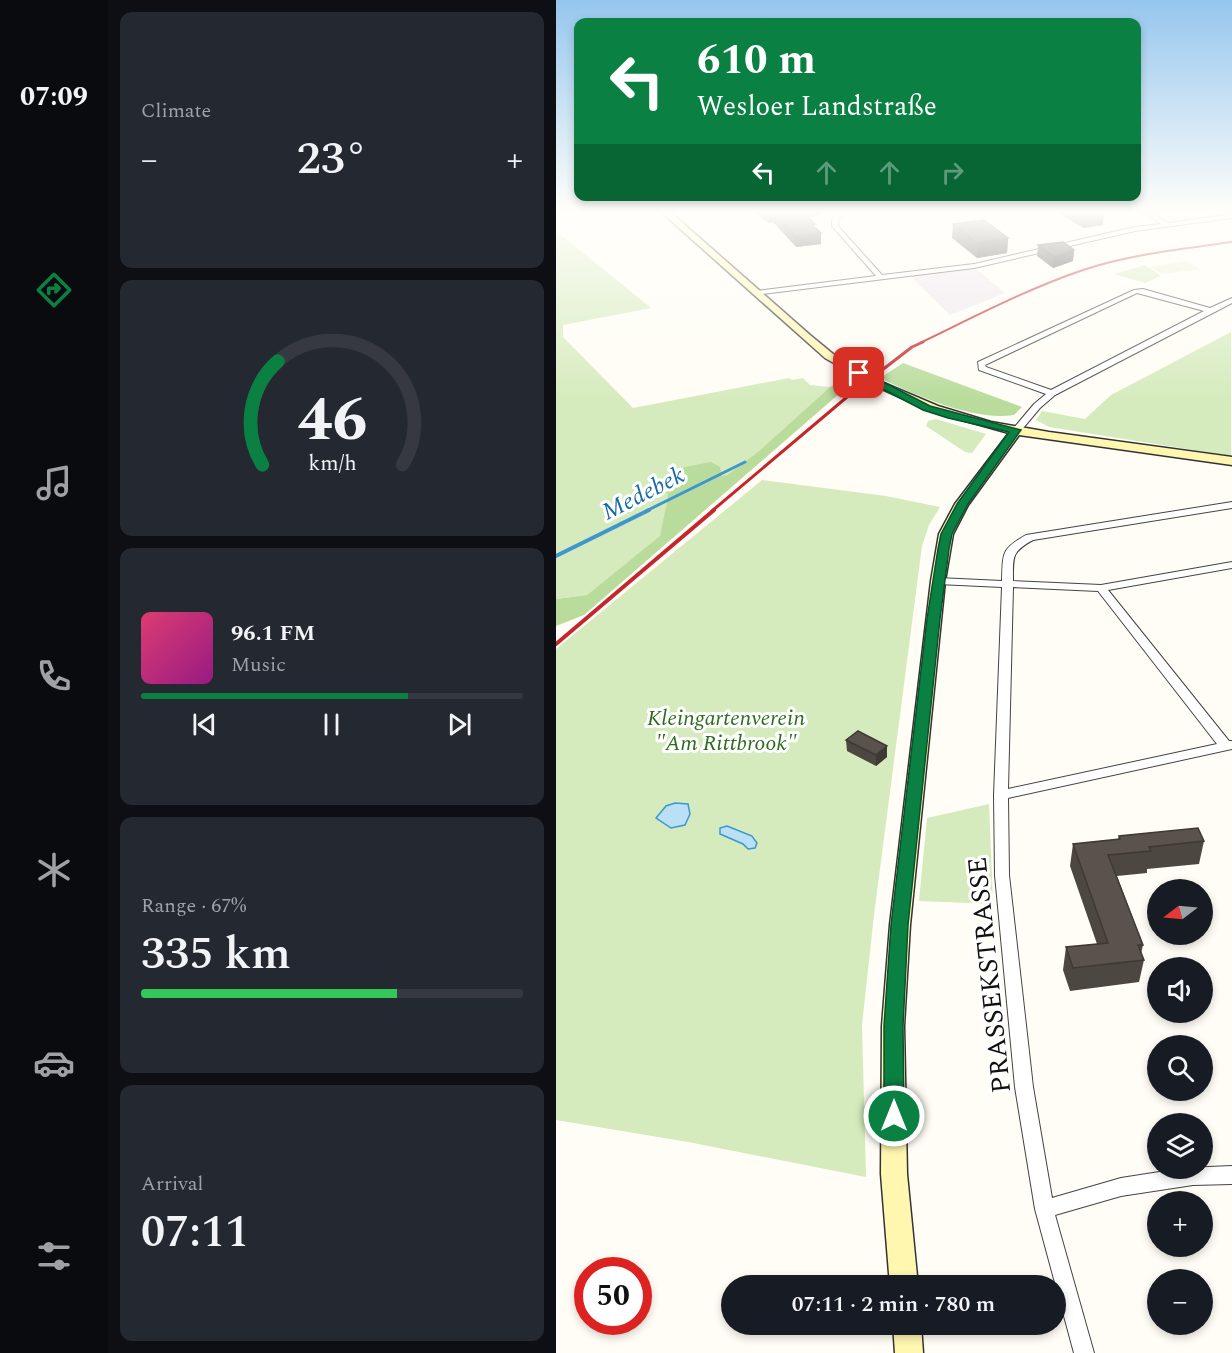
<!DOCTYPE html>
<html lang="en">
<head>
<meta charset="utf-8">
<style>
  :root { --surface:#171b24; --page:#242831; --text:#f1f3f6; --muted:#9ea1a6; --line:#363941; --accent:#0b8043 }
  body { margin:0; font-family:Spectral,serif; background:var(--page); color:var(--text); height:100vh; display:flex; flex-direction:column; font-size:22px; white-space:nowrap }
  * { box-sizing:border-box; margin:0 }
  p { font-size:20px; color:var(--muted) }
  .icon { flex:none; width:33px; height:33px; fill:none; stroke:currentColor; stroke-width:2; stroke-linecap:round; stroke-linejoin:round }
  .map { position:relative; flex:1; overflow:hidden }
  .side { display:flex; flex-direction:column; gap:12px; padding:12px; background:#0d0f14; width:448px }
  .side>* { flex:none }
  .top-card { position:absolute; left:18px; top:18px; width:567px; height:183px; border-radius:12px; box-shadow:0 3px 9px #0003; background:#0b8043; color:#fff; overflow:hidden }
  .needle { width:39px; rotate:254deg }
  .buttons { position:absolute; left:591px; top:879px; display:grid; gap:12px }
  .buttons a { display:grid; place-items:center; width:66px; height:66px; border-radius:50%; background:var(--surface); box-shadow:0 3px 9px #0003; font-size:30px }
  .speed { position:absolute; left:18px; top:1257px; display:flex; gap:12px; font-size:30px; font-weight:700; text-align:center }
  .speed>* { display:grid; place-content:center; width:78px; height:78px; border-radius:50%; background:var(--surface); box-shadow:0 3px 9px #0003; line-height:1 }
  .speed .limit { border:9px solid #d22; background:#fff; color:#111 }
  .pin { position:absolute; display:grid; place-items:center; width:51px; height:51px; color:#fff; margin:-26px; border-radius:12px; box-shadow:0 3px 9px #0006 }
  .me { position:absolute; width:66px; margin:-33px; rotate:0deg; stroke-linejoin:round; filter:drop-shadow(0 0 4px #0008) }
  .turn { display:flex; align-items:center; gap:21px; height:126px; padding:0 24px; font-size:27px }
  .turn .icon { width:78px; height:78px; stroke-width:2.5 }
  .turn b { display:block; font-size:42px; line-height:51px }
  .lanes { display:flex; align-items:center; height:57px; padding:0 24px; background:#0003; justify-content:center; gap:30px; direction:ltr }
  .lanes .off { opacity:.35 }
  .big { font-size:45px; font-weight:600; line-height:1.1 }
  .side .tile { flex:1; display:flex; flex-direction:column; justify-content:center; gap:9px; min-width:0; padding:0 21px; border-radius:12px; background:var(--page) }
  .side .dial { align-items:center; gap:0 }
  .dial svg { height:156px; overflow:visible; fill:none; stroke:var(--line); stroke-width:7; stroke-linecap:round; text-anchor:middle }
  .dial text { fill:var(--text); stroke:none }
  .song { display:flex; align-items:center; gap:18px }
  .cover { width:72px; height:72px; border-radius:9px; background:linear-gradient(135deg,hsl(340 70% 55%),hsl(310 70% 35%)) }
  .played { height:6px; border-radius:3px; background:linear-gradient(90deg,var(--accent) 70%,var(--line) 70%) }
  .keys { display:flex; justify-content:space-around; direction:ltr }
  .heat { display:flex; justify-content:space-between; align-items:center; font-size:33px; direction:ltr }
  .charge { height:9px; border-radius:4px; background:linear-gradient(90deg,#34c759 67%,var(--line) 0) }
  .trip { position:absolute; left:165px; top:1275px; width:345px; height:60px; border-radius:30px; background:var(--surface); box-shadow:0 3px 9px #0003; font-weight:600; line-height:60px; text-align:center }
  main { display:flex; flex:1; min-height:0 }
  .menu { display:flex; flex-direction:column; width:108px; justify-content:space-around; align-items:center; background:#090b0e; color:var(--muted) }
  .menu .icon { width:42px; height:42px }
  .menu .current { color:var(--accent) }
  .menu b { font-size:27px; color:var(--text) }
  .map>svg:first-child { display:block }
  .industrial { fill:#eee6ef }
  .green { fill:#d5ebbd }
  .forest { fill:#b9dc9c }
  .pitch { fill:#e6f2cf }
  .water { fill:#b9e0f7; stroke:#3f96cf; stroke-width:1.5 }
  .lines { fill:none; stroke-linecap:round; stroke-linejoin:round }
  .stream-far1 { stroke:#3f96cf; stroke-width:3 }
  .stream { stroke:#3f96cf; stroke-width:4 }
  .street-casing { stroke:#444; stroke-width:2 }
  .secondary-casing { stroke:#333; stroke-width:3 }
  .street { fill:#fff; fill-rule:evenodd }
  .secondary { fill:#fff6b0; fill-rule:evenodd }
  .rail-far2 { stroke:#c4262e; stroke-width:2 }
  .rail-far1 { stroke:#c4262e; stroke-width:3 }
  .rail { stroke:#c4262e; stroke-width:4 }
  .secondary-bridge-casing { stroke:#333; stroke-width:14; stroke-linecap:butt }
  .secondary-bridge { stroke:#fff6b0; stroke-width:12 }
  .wall { fill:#4d4742 }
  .shaded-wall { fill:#3f3936 }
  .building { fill:#5a524d; stroke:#3f3936; stroke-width:1.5 }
  .route { fill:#0b8043; stroke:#07532c; stroke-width:1.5 }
  .labels { text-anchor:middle; stroke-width:6; stroke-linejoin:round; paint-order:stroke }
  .park-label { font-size:22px; font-style:italic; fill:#2f6b1f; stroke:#fff }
  .water-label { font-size:24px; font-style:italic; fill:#1768a6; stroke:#fff }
  .near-street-label { font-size:27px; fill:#111; stroke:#fff }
</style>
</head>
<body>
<main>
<nav class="menu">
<b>07:09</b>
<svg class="icon current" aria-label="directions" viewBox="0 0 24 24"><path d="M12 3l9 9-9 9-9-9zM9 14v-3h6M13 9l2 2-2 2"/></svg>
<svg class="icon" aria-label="music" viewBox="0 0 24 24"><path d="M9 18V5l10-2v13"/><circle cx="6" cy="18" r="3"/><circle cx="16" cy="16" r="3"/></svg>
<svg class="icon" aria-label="phone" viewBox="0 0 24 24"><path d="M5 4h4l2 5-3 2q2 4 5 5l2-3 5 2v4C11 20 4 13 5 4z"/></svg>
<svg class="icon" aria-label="climate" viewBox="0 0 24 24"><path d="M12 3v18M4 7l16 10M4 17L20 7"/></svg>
<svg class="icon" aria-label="car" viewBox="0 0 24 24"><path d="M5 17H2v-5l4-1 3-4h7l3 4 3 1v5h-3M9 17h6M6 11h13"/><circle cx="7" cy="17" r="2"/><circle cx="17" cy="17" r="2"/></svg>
<svg class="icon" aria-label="filters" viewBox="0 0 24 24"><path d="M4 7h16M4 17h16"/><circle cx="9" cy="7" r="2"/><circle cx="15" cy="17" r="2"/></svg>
</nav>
<section class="side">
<div class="tile"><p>Climate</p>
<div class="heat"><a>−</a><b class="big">23°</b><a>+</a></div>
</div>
<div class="tile dial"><svg viewBox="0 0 100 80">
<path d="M14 69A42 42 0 1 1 86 69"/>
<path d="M14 69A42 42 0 0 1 22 16" stroke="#0b8043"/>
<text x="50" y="56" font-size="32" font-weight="700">46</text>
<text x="50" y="72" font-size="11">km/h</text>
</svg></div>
<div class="tile">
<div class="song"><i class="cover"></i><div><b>96.1 FM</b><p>Music</p></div></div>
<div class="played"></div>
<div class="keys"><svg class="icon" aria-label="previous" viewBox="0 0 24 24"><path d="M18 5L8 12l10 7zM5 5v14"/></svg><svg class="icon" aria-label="pause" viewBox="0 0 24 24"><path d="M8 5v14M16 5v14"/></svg><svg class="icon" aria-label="next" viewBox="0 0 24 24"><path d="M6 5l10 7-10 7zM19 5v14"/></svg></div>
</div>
<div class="tile"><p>Range · 67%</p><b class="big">335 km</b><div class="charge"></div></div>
<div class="tile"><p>Arrival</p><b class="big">07:11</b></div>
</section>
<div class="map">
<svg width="676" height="1353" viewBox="0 0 676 1353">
  <rect width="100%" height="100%" fill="#fffdf5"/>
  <!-- industrial -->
  <path class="industrial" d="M419 268 449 293 394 315 354 276Z"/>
  <!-- green -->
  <path class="green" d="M0 231 95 308 7 325V337L77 408 233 378 236 380 247 378 254 385 274 387 203 451 171 475 112 497 105 536 31 595 0 599Z
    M589 265 605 276 589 283 558 274Z
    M675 332V456L493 427 480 420 486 411 529 419 555 395Z
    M380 419 430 434 416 453 409 452 370 426 372 421Z
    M206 480 330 496 384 507 373 525 366 546 318 915 306 1025 310 1177 132 1142 0 1120V649Z
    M433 804 437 904 363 901 371 818Z"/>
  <!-- forest -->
  <path class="forest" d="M347 363 466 407 458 415C417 421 361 396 324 378Z
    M297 376 299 380 28 615 0 626V599L31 595 104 536 112 497 108 476 129 467 155 462 164 467 166 476 171 475 203 451 274 387Z"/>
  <!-- pitch -->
  <path class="pitch" d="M631 261 644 269 606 274 594 267Z"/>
  <!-- water -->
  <path class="water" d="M119 803 132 804 134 814 129 825 115 828 100 818 110 806Z
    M171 826 196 836 201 843 199 848 192 849 187 844 164 834V828Z"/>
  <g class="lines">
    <!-- stream-far1 -->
    <path class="stream-far1" d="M90 511 189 462"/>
    <!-- stream -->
    <path class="stream" d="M0 556 93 510"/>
    <defs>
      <path id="street" d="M283 211H289L282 220V226L326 275 418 264 579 227 605 224 586 211H593L612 223 676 214V218L579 231 418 268 198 295 197 293 201 291 320 276 276 226V220Z
        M587 289 654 308 676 298V303L499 395 484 408 463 433H457V429L478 404 490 394 423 370 422 362 578 290ZM581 293 648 311 495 390 430 367 429 365Z
        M676 502V508L477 540C455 552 457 557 457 581L545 585 676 562V568L552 590 673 741H676V749L452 798 453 875 477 1087 496 1198 565 1178 629 1168 676 1166V1184L637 1185 565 1196 499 1215 538 1353H518L479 1209 459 1087 439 875 438 795 446 587 382 584 377 581 382 578 446 581C447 553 445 549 470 535ZM457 587 542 591 661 744 452 789Z"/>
      <path id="secondary" d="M104 211H113L254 335 277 354 307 371V375H299L269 358Z
        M323 381 382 406 435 422 493 432 676 457V465L463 435 412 505 397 534 389 581 354 925 348 1026 351 1174 362 1286H334L325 1174 326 1026 334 925 375 581 383 534 399 504 453 433 374 411 319 386V382Z
        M337 1324H365L367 1353H339Z"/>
    </defs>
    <!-- street casing -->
    <use href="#street" class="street-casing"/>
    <!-- secondary casing -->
    <use href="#secondary" class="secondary-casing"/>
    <!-- street -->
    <use href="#street" class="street"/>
    <!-- secondary -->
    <use href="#secondary" class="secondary"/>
    <!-- rail-far2 -->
    <path class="rail-far2" d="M364 343C418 317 471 289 527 270 575 254 626 249 676 242"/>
    <!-- rail-far1 -->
    <path class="rail-far1" d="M156 511 291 397 356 347 367 342"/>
    <!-- rail -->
    <path class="rail" d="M0 644 158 510"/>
    <defs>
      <path id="secondary-bridge" d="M303 373 323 384"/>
    </defs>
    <!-- secondary-bridge casing -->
    <use href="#secondary-bridge" class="secondary-bridge-casing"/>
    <!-- secondary-bridge -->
    <use href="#secondary-bridge" class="secondary-bridge"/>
  </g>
  <!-- wall -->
  <path class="wall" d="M196 211H265V215L252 217 259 224V228L265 244 240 247 217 222 213 223Z
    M499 211H543L547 225 527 228Z
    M397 224 452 238 451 253 421 258 396 238Z
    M482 245 518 250 517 261 497 268 481 256Z
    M290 740 331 746V757L320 766 291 751Z
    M563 836 648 841 643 864 591 869V873L561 876 587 945 585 954 588 960 583 982 514 991 507 970 510 947 541 944 514 866 517 844 562 839Z"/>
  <!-- shaded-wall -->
  <path class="shaded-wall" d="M243 211H265V215L244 218Z
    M212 212H216L217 222 213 223Z
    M548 214 547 225 527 228 528 217Z
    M255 224H259V234L265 233V244L240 247 239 236Z
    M452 238 451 253 421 258V243Z
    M518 250 517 261 497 268 498 257Z
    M331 746V757L320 766V755Z"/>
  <!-- building -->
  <path class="building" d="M210 211H246L259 224H255L265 233 239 236 216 212H212Z
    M518 211H543L548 214 528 217Z
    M428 220 452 238 421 243 397 224Z
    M507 242 518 250 498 257 482 245Z
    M302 731 331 746 320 755 290 740Z
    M642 828 648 841 593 847 595 851 552 855 587 945H582L588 960 517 968 510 947 552 943 517 844 564 839 563 836Z"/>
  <!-- sky -->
  <linearGradient id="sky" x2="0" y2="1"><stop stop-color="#95c6ee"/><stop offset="0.53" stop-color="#fffefa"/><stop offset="1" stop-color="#fffefa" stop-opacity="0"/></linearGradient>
  <rect width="676" height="400" fill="url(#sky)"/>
  <!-- route -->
  <path class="route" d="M300 371H306L374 406 465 430 412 504 396 534 393 549 384 619 352 925 347 1026 348 1116 345 1123 338 1125 331 1123 328 1116V1026L335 925 371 619 382 549 385 534 401 504 453 432 392 418 367 410 300 375Z"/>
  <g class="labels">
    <!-- park labels -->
    <g class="park-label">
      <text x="170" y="725">Kleingartenverein<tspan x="170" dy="25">"Am Rittbrook"</tspan></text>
    </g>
    <!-- water labels -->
    <g class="water-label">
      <text transform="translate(87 493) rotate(-27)" y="8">Medebek</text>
    </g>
    <!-- near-street labels -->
    <g class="near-street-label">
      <text transform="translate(433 975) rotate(-96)" y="9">PRASSEKSTRASSE</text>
    </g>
  </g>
</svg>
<div class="buttons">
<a><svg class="needle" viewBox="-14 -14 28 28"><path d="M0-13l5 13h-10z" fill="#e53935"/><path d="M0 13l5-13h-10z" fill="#9ea1a6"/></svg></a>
<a><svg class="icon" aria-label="sound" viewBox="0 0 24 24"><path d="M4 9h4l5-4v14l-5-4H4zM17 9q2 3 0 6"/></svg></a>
<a><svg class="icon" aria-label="search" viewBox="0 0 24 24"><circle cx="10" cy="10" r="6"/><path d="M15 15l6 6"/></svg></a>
<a><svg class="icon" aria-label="layers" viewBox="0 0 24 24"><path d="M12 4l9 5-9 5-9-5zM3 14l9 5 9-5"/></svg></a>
<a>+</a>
<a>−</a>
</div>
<div class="speed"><div class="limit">50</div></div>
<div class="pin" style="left:303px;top:373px;background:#d93025"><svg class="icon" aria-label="arrive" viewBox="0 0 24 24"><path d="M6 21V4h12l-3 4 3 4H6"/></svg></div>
<svg class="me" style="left:338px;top:1116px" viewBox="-20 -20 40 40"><circle r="17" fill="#0b8043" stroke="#fff" stroke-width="3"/><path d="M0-11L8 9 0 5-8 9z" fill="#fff"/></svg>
<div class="trip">07:11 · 2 min · 780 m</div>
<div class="top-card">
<div class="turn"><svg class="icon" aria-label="left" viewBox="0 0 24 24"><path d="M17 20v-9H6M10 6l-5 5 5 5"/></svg><div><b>610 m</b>Wesloer Landstraße</div></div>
<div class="lanes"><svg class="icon" aria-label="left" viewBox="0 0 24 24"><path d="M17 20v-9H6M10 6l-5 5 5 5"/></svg><svg class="icon off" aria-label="ahead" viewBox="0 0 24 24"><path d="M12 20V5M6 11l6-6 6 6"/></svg><svg class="icon off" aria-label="ahead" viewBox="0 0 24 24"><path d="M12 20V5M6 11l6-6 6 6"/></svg><svg class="icon off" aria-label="right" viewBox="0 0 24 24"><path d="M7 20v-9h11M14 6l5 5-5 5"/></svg></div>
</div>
</div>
</main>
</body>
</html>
